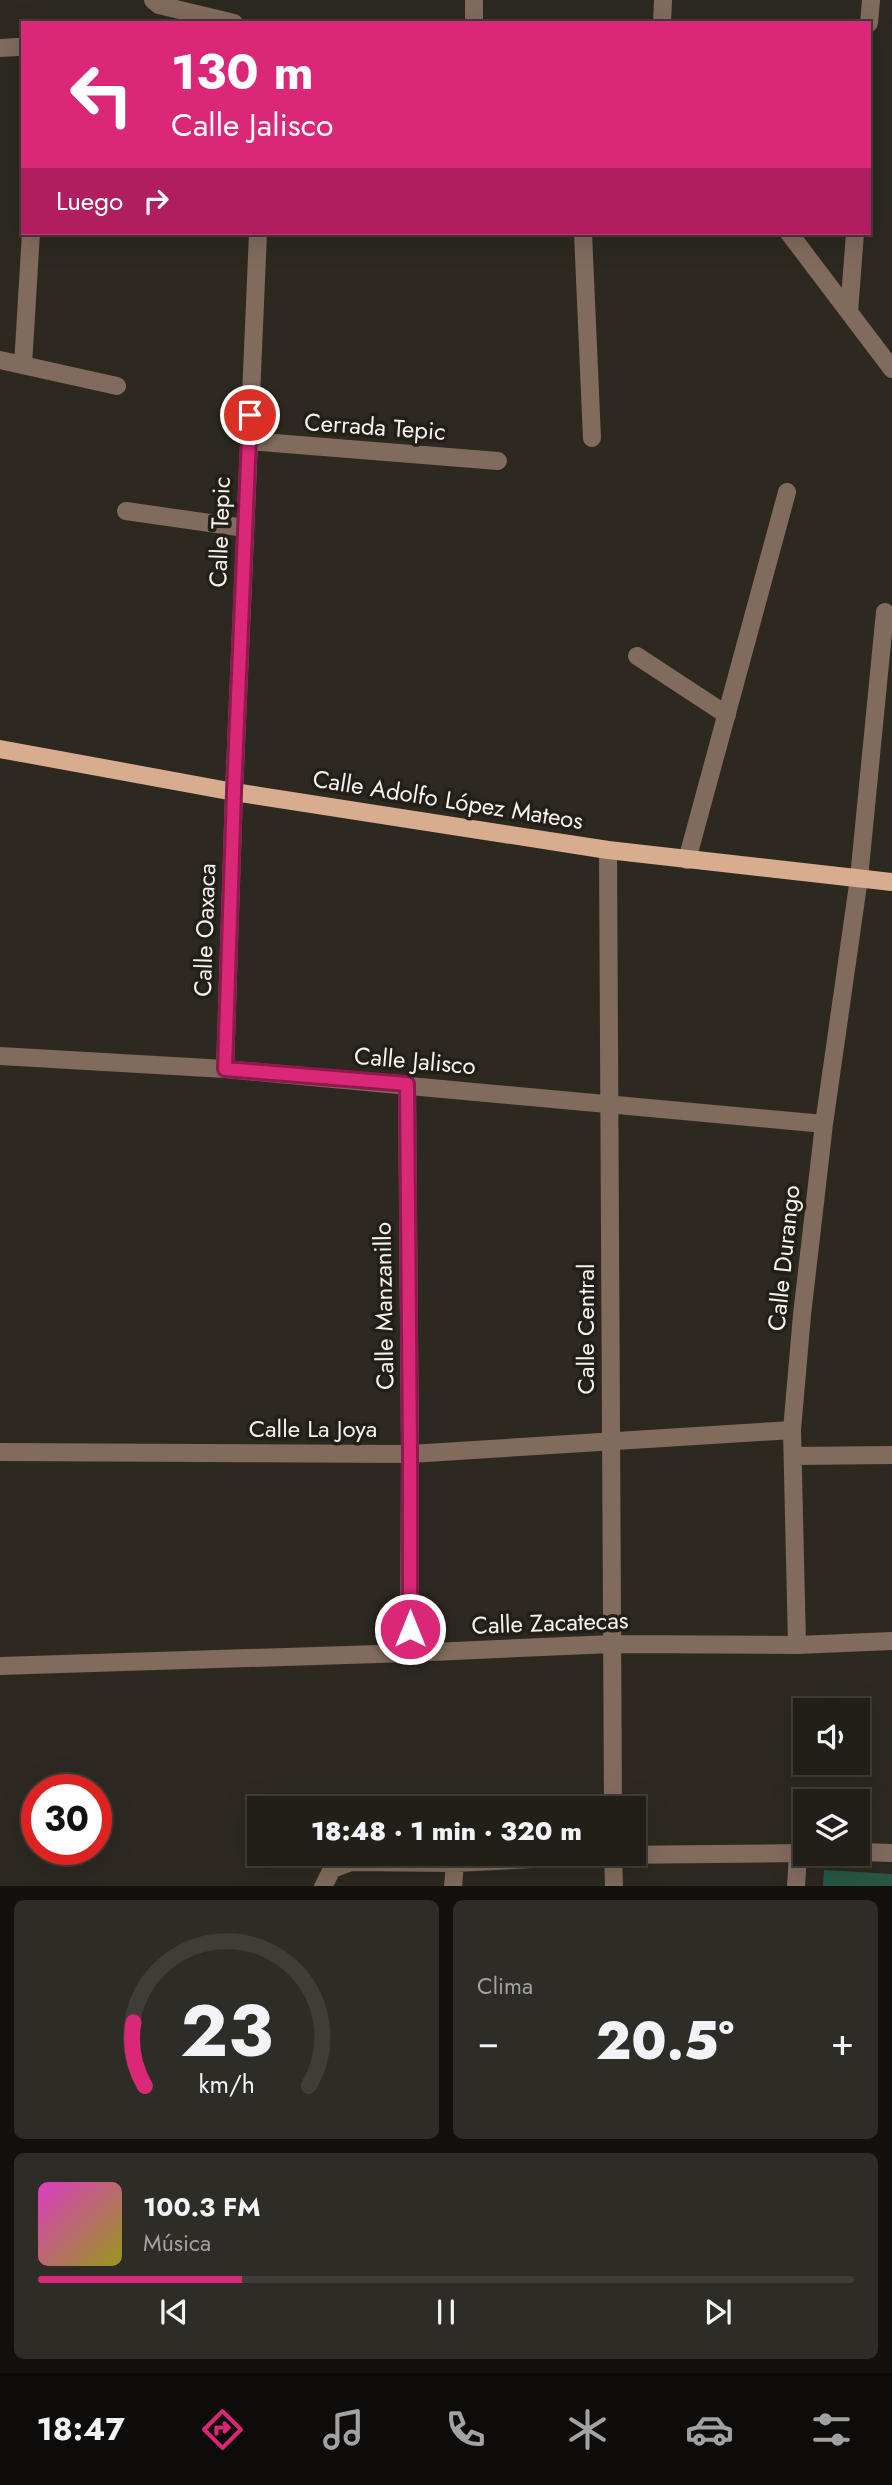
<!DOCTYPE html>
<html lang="es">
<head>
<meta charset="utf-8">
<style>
  :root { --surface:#221f19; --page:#2e2c26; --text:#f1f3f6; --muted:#a2a2a2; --line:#3f3d38; --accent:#db2777 }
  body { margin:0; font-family:Jost,sans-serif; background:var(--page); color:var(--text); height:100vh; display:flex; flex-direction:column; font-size:26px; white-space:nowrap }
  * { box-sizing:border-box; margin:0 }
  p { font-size:23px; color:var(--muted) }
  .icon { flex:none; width:38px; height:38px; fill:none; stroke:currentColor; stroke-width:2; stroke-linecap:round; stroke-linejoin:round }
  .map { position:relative; height:1886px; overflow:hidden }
  .sheet { display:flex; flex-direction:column; gap:14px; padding:14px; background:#13110e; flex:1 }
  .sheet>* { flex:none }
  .guide { position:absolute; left:21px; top:21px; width:850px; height:214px; border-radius:0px; box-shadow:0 7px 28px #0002,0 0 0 2px var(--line); background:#db2777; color:#fff; overflow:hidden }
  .controls { position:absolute; left:793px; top:1698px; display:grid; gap:14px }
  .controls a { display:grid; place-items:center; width:77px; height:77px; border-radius:0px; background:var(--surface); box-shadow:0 7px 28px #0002,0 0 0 2px var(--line); font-size:35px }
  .speed { position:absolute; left:21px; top:1774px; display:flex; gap:14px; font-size:35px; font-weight:700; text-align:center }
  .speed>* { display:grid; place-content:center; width:91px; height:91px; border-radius:50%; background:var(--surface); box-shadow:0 7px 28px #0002,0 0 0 2px var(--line); line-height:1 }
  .speed .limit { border:10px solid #d22; background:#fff; color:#111 }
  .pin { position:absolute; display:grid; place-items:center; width:60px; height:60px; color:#fff; margin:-30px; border:4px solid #fff; border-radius:50%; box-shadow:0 2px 7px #0007 }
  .me { position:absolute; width:77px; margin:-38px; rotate:0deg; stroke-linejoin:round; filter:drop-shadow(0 0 5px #0008) }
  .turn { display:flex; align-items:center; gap:24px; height:147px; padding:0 35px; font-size:32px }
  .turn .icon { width:91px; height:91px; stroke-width:2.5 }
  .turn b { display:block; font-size:49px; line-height:60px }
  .then { display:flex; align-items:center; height:66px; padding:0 35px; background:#0003; gap:14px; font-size:26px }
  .big { font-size:52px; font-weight:800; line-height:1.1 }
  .sheet .widget { flex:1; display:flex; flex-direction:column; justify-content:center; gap:10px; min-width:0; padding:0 24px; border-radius:10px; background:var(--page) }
  .sheet .dial { align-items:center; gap:0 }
  .dial svg { height:182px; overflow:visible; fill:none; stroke:var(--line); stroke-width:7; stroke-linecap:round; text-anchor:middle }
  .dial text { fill:var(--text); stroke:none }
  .song { display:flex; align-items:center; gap:21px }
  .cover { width:84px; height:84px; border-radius:10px; background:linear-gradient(135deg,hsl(310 70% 55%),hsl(60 70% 35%)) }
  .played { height:7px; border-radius:4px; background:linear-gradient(90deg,var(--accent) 25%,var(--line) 25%) }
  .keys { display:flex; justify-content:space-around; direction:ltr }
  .heat { display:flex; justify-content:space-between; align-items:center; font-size:38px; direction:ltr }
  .sheet .tiles { flex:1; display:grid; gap:14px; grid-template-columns:1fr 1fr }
  .widget:last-child { grid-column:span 2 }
  .trip { position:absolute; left:247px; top:1796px; width:399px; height:70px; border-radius:0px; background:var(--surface); box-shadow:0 7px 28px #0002,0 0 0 2px var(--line); font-weight:800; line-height:70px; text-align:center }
  .menu { display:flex; height:112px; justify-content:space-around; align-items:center; background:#0e0c0a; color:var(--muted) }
  .menu .icon { width:49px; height:49px }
  .menu .current { color:var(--accent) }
  .menu b { font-size:32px; color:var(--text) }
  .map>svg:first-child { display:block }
  .green { fill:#285744 }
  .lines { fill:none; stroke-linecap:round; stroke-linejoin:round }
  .minor { stroke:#806b5d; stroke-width:18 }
  .major { stroke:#d8ad8f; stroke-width:18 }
  .route-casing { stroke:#8e194d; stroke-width:18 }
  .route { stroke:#db2777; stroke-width:12 }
  .labels { text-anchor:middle; stroke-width:7; stroke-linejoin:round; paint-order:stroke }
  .street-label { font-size:24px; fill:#f6f3ee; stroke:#231f18 }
</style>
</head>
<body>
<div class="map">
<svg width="892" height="1887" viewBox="0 0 892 1887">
  <rect width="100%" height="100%" fill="#2d2921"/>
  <!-- green -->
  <path class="green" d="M824 1870 892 1874V1886H823Z"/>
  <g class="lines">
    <!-- minor -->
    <path class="minor" d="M153 0 159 5 234 23
      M474 23V0
      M662 23 663 0
      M869 23 871 0
      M0 48 18 47
      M583 233 592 438
      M789 233 892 369
      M849 312 855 233
      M0 360 117 386
      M23 365 31 233
      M249 441 498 461
      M126 511 245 528
      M637 656 727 715
      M608 850 613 1808
      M687 860 787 492
      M0 1056 225 1069 824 1124
      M225 1069 234 792 258 233
      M407 1084 410 1454 409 1653
      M0 1452 410 1454 792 1430
      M793 1456 892 1455
      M797 1645 792 1430 802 1315 824 1124 859 878 885 612
      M0 1666 409 1653 612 1644 797 1645 892 1641
      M858 1852 892 1853
      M613 1853 614 1887
      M323 1887 332 1869 351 1862 455 1863 613 1855 805 1853
      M453 1887 455 1863
      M796 1887 798 1853"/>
    <!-- major -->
    <path class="major" d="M0 749 234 792 608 850 892 882"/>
  </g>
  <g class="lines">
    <defs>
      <path id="route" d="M250 415 234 792 225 1069 407 1084 410 1454V1629"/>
    </defs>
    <!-- route casing -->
    <use href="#route" class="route-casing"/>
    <!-- route -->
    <use href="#route" class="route"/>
  </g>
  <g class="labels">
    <!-- street labels -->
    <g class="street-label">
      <text transform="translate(375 427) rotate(4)" y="8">Cerrada Tepic</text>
      <text transform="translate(220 532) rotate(-88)" y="8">Calle Tepic</text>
      <text transform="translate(448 800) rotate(9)" y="8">Calle Adolfo López Mateos</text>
      <text transform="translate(205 930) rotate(-88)" y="8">Calle Oaxaca</text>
      <text transform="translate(415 1061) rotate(5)" y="8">Calle Jalisco</text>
      <text transform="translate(784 1258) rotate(-84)" y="8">Calle Durango</text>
      <text transform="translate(384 1306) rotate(-91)" y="8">Calle Manzanillo</text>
      <text transform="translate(586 1329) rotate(-90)" y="8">Calle Central</text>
      <text x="313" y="1437">Calle La Joya</text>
      <text transform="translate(550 1623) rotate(-2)" y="8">Calle Zacatecas</text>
    </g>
  </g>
</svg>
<div class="controls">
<a><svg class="icon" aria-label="sound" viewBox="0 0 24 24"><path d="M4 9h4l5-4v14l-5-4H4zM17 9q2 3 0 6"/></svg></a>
<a><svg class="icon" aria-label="layers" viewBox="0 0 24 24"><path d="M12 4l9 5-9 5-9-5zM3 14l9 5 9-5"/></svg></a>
</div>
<div class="speed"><div class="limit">30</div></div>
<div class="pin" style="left:250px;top:415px;background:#d93025"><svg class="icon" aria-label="arrive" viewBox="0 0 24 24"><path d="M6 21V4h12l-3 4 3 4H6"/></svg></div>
<svg class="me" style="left:410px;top:1629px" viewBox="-20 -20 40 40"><circle r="17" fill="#db2777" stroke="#fff" stroke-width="3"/><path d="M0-11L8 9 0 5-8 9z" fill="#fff"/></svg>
<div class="trip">18:48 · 1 min · 320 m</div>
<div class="guide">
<div class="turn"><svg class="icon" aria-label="left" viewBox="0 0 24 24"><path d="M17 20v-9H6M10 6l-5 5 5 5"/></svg><div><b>130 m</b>Calle Jalisco</div></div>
<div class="then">Luego<svg class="icon" aria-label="right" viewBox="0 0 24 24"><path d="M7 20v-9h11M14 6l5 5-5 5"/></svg></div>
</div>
</div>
<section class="sheet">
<div class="tiles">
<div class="widget dial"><svg viewBox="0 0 100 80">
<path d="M14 69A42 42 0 1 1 86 69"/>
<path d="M14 69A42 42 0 0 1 9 41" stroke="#db2777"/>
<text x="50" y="56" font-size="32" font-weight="700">23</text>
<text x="50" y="72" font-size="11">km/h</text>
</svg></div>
<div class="widget"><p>Clima</p>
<div class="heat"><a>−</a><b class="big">20.5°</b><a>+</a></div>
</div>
<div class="widget">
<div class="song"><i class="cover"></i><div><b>100.3 FM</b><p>Música</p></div></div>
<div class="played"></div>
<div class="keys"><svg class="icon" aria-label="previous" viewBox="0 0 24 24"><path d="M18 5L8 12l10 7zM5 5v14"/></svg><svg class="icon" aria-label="pause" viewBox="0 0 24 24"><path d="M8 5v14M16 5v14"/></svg><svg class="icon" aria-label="next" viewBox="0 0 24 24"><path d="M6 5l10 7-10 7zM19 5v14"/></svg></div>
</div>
</div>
</section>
<nav class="menu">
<b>18:47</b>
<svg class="icon current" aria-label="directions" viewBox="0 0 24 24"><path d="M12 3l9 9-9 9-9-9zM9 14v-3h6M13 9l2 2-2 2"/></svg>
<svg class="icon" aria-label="music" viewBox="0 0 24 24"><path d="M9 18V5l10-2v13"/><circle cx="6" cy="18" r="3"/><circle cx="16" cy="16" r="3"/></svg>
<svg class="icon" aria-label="phone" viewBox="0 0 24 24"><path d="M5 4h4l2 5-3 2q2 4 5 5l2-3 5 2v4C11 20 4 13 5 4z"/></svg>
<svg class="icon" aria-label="climate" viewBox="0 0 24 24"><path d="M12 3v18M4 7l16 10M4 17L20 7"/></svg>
<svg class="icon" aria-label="car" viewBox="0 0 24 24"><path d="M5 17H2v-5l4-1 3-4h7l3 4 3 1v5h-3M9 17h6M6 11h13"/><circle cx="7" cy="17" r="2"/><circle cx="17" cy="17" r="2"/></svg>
<svg class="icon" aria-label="filters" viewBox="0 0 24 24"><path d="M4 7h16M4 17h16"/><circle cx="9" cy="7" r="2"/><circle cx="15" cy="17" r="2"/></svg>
</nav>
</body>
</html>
